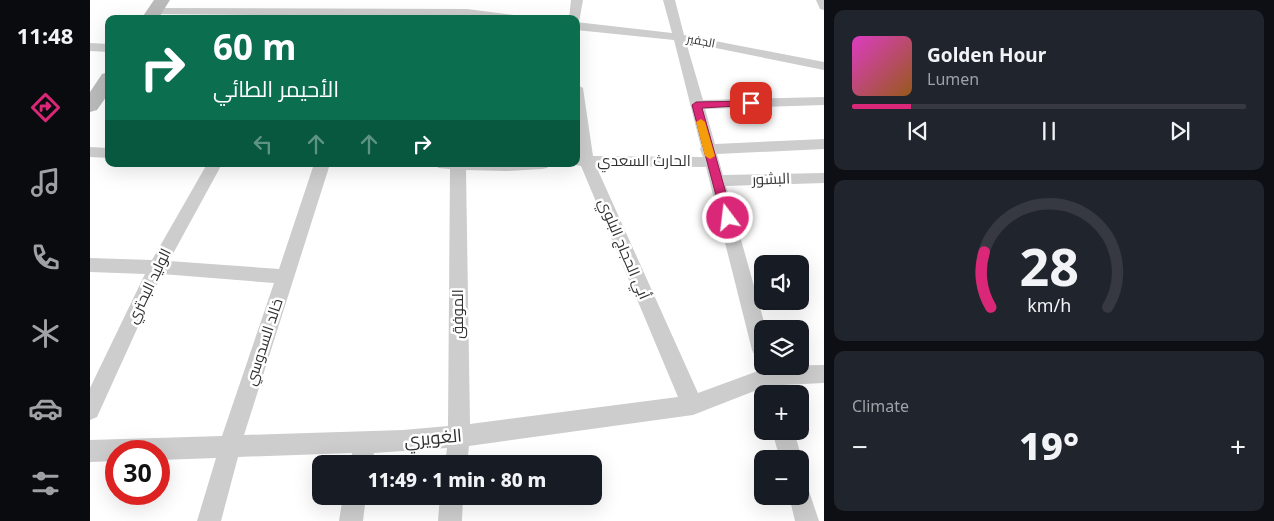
<!DOCTYPE html>
<html lang="en">
<head>
<meta charset="utf-8">
<style>
  :root { --surface:#171b24; --page:#20242c; --text:#f1f3f6; --muted:#9ea1a6; --line:#363941; --accent:#db2777 }
  body { margin:0; font-family:"Noto Sans",Cairo,sans-serif; background:var(--page); color:var(--text); height:100vh; display:flex; flex-direction:column; font-size:19px; white-space:nowrap }
  * { box-sizing:border-box; margin:0 }
  p { font-size:16px; color:var(--muted) }
  .icon { flex:none; width:28px; height:28px; fill:none; stroke:currentColor; stroke-width:2; stroke-linecap:round; stroke-linejoin:round }
  .map { position:relative; flex:1; overflow:hidden }
  .details { display:flex; flex-direction:column; gap:10px; padding:10px; background:#0d0f14; width:450px }
  .details>* { flex:none }
  .top-card { position:absolute; left:15px; top:15px; width:475px; height:152px; border-radius:10px; box-shadow:0 5px 20px #0002; background:#0b6e4f; color:#fff; overflow:hidden }
  .buttons { position:absolute; left:664px; top:255px; display:grid; gap:10px }
  .buttons a { display:grid; place-items:center; width:55px; height:55px; border-radius:10px; background:var(--surface); box-shadow:0 5px 20px #0002; font-size:25px }
  .speed { position:absolute; left:15px; top:440px; display:flex; gap:10px; font-size:25px; font-weight:700; text-align:center }
  .speed>* { display:grid; place-content:center; width:65px; height:65px; border-radius:50%; background:var(--surface); box-shadow:0 5px 20px #0002; line-height:1 }
  .speed .limit { border:8px solid #d22; background:#fff; color:#111 }
  .pin { position:absolute; display:grid; place-items:center; width:42px; height:42px; color:#fff; margin:-21px; border-radius:10px; box-shadow:0 2px 8px #0006 }
  .me { position:absolute; width:55px; margin:-28px; rotate:345deg; stroke-linejoin:round; filter:drop-shadow(0 0 4px #0008) }
  .turn { display:flex; align-items:center; gap:18px; height:105px; padding:0 25px; font-size:22px }
  .turn .icon { width:65px; height:65px; stroke-width:2.5 }
  .turn b { display:block; font-size:35px; line-height:42px }
  .lanes { display:flex; align-items:center; height:48px; padding:0 25px; background:#0003; justify-content:center; gap:25px; direction:ltr }
  .lanes .off { opacity:.35 }
  .big { font-size:38px; font-weight:800; line-height:1.1 }
  .details .widget { flex:1; display:flex; flex-direction:column; justify-content:center; gap:8px; min-width:0; padding:0 18px; border-radius:10px; background:var(--page) }
  .details .dial { align-items:center; gap:0 }
  .dial svg { height:130px; overflow:visible; fill:none; stroke:var(--line); stroke-width:7; stroke-linecap:round; text-anchor:middle }
  .dial text { fill:var(--text); stroke:none }
  .song { display:flex; align-items:center; gap:15px }
  .cover { width:60px; height:60px; border-radius:8px; background:linear-gradient(135deg,hsl(310 70% 55%),hsl(30 70% 35%)) }
  .played { height:5px; border-radius:2px; background:linear-gradient(90deg,var(--accent) 15%,var(--line) 15%) }
  .keys { display:flex; justify-content:space-around; direction:ltr }
  .heat { display:flex; justify-content:space-between; align-items:center; font-size:28px; direction:ltr }
  .trip { position:absolute; left:222px; top:455px; width:290px; height:50px; border-radius:10px; background:var(--surface); box-shadow:0 5px 20px #0002; font-weight:800; line-height:50px; text-align:center }
  main { display:flex; flex:1; min-height:0 }
  .dock { display:flex; flex-direction:column; width:90px; justify-content:space-around; align-items:center; background:#090b0e; color:var(--muted) }
  .dock .icon { width:35px; height:35px }
  .dock .active { color:var(--accent) }
  .dock b { font-size:22px; color:var(--text) }
  .map>svg:first-child { display:block }
  .lines { fill:none; stroke-linecap:round; stroke-linejoin:round }
  .street { fill:#cdcdcd; fill-rule:evenodd }
  .secondary { fill:#bababa; fill-rule:evenodd }
  .route { fill:#db2777; stroke:#8e194d }
  .slow { fill:#f59e0b }
  .labels { text-anchor:middle; stroke-width:5; stroke-linejoin:round; paint-order:stroke }
  .far-street-label { font-size:12px; fill:#303030; stroke:#fff }
  .street-label { font-size:15px; fill:#303030; stroke:#fff }
  .near-street-label { font-size:18px; fill:#303030; stroke:#fff }
</style>
</head>
<body>
<main>
<nav class="dock">
<b>11:48</b>
<svg class="icon active" aria-label="directions" viewBox="0 0 24 24"><path d="M12 3l9 9-9 9-9-9zM9 14v-3h6M13 9l2 2-2 2"/></svg>
<svg class="icon" aria-label="music" viewBox="0 0 24 24"><path d="M9 18V5l10-2v13"/><circle cx="6" cy="18" r="3"/><circle cx="16" cy="16" r="3"/></svg>
<svg class="icon" aria-label="phone" viewBox="0 0 24 24"><path d="M5 4h4l2 5-3 2q2 4 5 5l2-3 5 2v4C11 20 4 13 5 4z"/></svg>
<svg class="icon" aria-label="climate" viewBox="0 0 24 24"><path d="M12 3v18M4 7l16 10M4 17L20 7"/></svg>
<svg class="icon" aria-label="car" viewBox="0 0 24 24"><path d="M5 17H2v-5l4-1 3-4h7l3 4 3 1v5h-3M9 17h6M6 11h13"/><circle cx="7" cy="17" r="2"/><circle cx="17" cy="17" r="2"/></svg>
<svg class="icon" aria-label="filters" viewBox="0 0 24 24"><path d="M4 7h16M4 17h16"/><circle cx="9" cy="7" r="2"/><circle cx="15" cy="17" r="2"/></svg>
</nav>
<div class="map">
<svg width="734" height="521" viewBox="0 0 734 521">
  <rect width="100%" height="100%" fill="#fff"/>
  <g class="lines">
    <!-- street -->
    <path class="street" d="M481 0H493L489 22H486V19H479Z
      M573 0H585L594 35 734 62V70L596 42 613 100 734 97V105L615 109 625 144 734 139V149L627 154 633 175 734 173V183L636 186 676 329H672V358L665 356 662 350 616 167 506 166 608 393 668 371 667 366 672 359V366L734 365V383L692 385 694 394H674L672 388 603 415 379 446 377 464H355L357 448 284 453 282 464H260L262 453 148 457 131 521H107L126 458 69 460V451H26V461L0 462V440L132 436 184 283 72 274 7 417 0 420V388L55 274 0 272V258L62 260 117 164H132L79 261 189 269 224 164H240L154 435 313 430 358 426 360 169 348 168 346 164H460L457 168 452 169 417 171 376 170 380 424 588 397 491 166 481 164H486L488 156 486 84 493 88 503 156 613 157 610 149 611 147 584 40 486 30V22L582 33Z
      M726 0H734V10L730 9Z
      M64 8 377 9 424 15 430 19 377 17 60 14 58 12 60 10Z
      M0 43 19 44V52L0 51Z
      M0 147 19 148V158L0 157Z
      M682 431H704L712 459 710 464V459H690Z
      M710 484 718 488 729 521H705L699 496H710Z
      M253 496H276L273 521H249Z
      M350 496H373L372 521H348Z"/>
    <!-- secondary -->
    <path class="secondary" d="M64 0H80L68 19H51Z
      M19 72V93L7 110 0 112V92L12 74Z"/>
  </g>
  <!-- route -->
  <path class="route" d="M661 101H664V105L612 108 643 218 638 222 632 218 602 105 606 102Z"/>
  <!-- slow -->
  <path class="slow" d="M611 119 615 122 625 156 620 159 615 156 606 122Z"/>
  <g class="labels">
    <!-- far-street labels -->
    <g class="far-street-label">
      <text transform="translate(611 41) rotate(11)" y="4">الجفير</text>
    </g>
    <!-- street labels -->
    <g class="street-label">
      <text x="554" y="166">الحارث السعدي</text>
      <text transform="translate(681 179) rotate(-2)" y="5">البشور</text>
      <text transform="translate(534 249) rotate(67)" y="5">أبي الحجاج البلوي</text>
      <text transform="translate(59 286) rotate(-64)" y="5">الوليد البحتري</text>
      <text transform="translate(368 314) rotate(-90)" y="5">الموفق</text>
      <text transform="translate(174 342) rotate(-72)" y="5">خالد السدوسي</text>
    </g>
    <!-- near-street labels -->
    <g class="near-street-label">
      <text transform="translate(343 438) rotate(-5)" y="6">الغويري</text>
    </g>
  </g>
</svg>
<div class="buttons">
<a><svg class="icon" aria-label="sound" viewBox="0 0 24 24"><path d="M4 9h4l5-4v14l-5-4H4zM17 9q2 3 0 6"/></svg></a>
<a><svg class="icon" aria-label="layers" viewBox="0 0 24 24"><path d="M12 4l9 5-9 5-9-5zM3 14l9 5 9-5"/></svg></a>
<a>+</a>
<a>−</a>
</div>
<div class="speed"><div class="limit">30</div></div>
<div class="pin" style="left:661px;top:103px;background:#d93025"><svg class="icon" aria-label="arrive" viewBox="0 0 24 24"><path d="M6 21V4h12l-3 4 3 4H6"/></svg></div>
<svg class="me" style="left:638px;top:218px" viewBox="-20 -20 40 40"><circle r="17" fill="#db2777" stroke="#fff" stroke-width="3"/><path d="M0-11L8 9 0 5-8 9z" fill="#fff"/></svg>
<div class="trip">11:49 · 1 min · 80 m</div>
<div class="top-card">
<div class="turn"><svg class="icon" aria-label="right" viewBox="0 0 24 24"><path d="M7 20v-9h11M14 6l5 5-5 5"/></svg><div><b>60 m</b>الأحيمر الطائي</div></div>
<div class="lanes"><svg class="icon off" aria-label="left" viewBox="0 0 24 24"><path d="M17 20v-9H6M10 6l-5 5 5 5"/></svg><svg class="icon off" aria-label="ahead" viewBox="0 0 24 24"><path d="M12 20V5M6 11l6-6 6 6"/></svg><svg class="icon off" aria-label="ahead" viewBox="0 0 24 24"><path d="M12 20V5M6 11l6-6 6 6"/></svg><svg class="icon" aria-label="right" viewBox="0 0 24 24"><path d="M7 20v-9h11M14 6l5 5-5 5"/></svg></div>
</div>
</div>
<section class="details">
<div class="widget">
<div class="song"><i class="cover"></i><div><b>Golden Hour</b><p>Lumen</p></div></div>
<div class="played"></div>
<div class="keys"><svg class="icon" aria-label="previous" viewBox="0 0 24 24"><path d="M18 5L8 12l10 7zM5 5v14"/></svg><svg class="icon" aria-label="pause" viewBox="0 0 24 24"><path d="M8 5v14M16 5v14"/></svg><svg class="icon" aria-label="next" viewBox="0 0 24 24"><path d="M6 5l10 7-10 7zM19 5v14"/></svg></div>
</div>
<div class="widget dial"><svg viewBox="0 0 100 80">
<path d="M14 69A42 42 0 1 1 86 69"/>
<path d="M14 69A42 42 0 0 1 10 35" stroke="#db2777"/>
<text x="50" y="56" font-size="32" font-weight="700">28</text>
<text x="50" y="72" font-size="11">km/h</text>
</svg></div>
<div class="widget"><p>Climate</p>
<div class="heat"><a>−</a><b class="big">19°</b><a>+</a></div>
</div>
</section>
</main>
</body>
</html>
